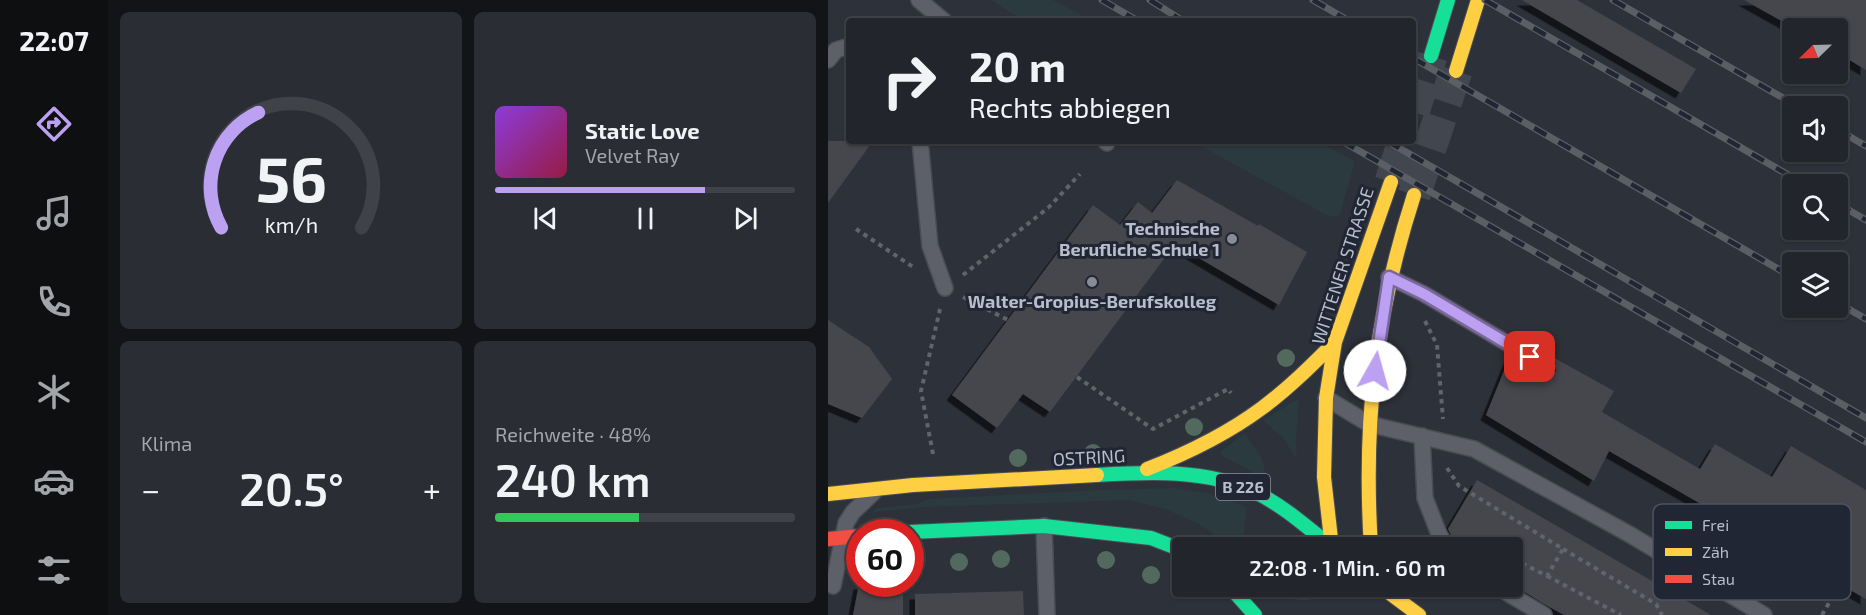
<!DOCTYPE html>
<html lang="de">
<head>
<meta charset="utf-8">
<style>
  :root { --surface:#22252b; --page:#2a2d33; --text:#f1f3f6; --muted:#a2a5a9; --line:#3f4247; --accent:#bca0f2 }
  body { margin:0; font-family:"Exo 2",sans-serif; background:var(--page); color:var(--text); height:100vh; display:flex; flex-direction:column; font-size:22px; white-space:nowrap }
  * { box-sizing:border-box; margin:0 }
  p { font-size:20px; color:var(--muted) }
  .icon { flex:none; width:33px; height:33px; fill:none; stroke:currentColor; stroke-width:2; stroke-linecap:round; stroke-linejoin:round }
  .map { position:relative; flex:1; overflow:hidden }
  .sheet { display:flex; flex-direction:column; gap:12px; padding:12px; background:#131418; width:720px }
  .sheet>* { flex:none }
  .top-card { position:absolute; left:18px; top:18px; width:570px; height:126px; border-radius:6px; box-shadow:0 2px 4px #0004,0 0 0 2px var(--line); background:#22252b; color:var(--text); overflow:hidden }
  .needle { width:39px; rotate:247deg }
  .buttons { position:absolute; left:954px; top:18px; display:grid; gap:12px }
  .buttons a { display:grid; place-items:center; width:66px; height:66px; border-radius:6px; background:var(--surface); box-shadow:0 2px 4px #0004,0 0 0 2px var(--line); font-size:30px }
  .speed { position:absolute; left:18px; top:519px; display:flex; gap:12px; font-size:30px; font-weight:700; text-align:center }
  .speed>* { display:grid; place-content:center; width:78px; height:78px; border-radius:50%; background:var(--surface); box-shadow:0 2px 4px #0004,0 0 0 2px var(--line); line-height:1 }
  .speed .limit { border:9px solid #d22; background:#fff; color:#111 }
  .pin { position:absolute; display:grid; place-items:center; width:51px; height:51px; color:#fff; margin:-26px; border-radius:12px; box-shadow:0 3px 9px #0006 }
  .me { position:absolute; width:66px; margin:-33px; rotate:7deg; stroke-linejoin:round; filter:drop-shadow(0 0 4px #0008) }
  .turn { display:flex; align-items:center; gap:21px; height:126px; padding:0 24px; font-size:27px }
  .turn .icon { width:78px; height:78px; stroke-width:2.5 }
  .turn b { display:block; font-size:42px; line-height:51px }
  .big { font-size:45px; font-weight:600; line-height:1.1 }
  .sheet .tile { flex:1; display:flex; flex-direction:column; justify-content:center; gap:9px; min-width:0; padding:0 21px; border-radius:9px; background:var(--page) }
  .sheet .dial { align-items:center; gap:0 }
  .dial svg { height:156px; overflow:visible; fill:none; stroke:var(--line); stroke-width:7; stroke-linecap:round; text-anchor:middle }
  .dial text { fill:var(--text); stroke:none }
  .song { display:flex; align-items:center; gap:18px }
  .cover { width:72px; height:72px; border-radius:9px; background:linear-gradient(135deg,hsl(270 70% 55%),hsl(340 70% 35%)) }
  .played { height:6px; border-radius:3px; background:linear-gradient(90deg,var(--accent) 70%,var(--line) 70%) }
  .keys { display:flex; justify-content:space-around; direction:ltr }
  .heat { display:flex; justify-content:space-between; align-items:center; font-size:33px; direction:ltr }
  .charge { height:9px; border-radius:4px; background:linear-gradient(90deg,#34c759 48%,var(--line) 0) }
  .sheet .tiles { flex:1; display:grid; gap:12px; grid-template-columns:repeat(2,1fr) }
  .trip { position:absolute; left:344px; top:537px; width:351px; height:60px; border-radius:6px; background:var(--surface); box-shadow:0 2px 4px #0004,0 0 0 2px var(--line); font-weight:600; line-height:60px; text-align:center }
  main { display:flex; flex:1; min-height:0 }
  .dock { display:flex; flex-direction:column; width:108px; justify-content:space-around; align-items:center; background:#0e0f11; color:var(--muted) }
  .dock .icon { width:42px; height:42px }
  .dock .current { color:var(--accent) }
  .dock b { font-size:27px; color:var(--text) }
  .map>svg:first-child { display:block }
  .green { fill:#2a3a3f }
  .building { fill:#44474e; filter:url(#shadow) }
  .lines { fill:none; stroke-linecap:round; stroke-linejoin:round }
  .primary-tunnel { stroke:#42464f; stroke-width:33; stroke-dasharray:33 16; stroke-linecap:butt }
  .lane-casing { stroke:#494c52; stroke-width:18 }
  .fast-casing { stroke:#4b4e56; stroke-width:16 }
  .slow-casing { stroke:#4b4e56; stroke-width:16 }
  .jam-casing { stroke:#4b4e56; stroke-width:16 }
  .path { stroke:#60646b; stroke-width:4; stroke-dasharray:4.5 4.5; stroke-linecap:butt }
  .lane { stroke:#5d6068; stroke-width:15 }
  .fast { stroke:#16e098; stroke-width:14 }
  .slow { stroke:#ffcf43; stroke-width:14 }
  .jam { stroke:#f24e42; stroke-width:14 }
  .rail-casing { stroke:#5b5e65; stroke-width:7 }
  .rail { stroke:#202634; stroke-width:4.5; stroke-dasharray:14; stroke-linecap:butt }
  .tree { fill:#526a5e }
  .route-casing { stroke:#7a689d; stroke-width:15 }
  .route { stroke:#bca0f2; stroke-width:10 }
  .poi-dot { fill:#878c97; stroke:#202634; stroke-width:2 }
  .labels { text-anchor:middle; stroke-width:6; stroke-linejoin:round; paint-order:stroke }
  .shield { fill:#202634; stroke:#8a909d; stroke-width:1.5 }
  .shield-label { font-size:16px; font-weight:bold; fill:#b7bdca }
  .poi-label { font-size:18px; font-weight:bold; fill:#b7bdca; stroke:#202634; text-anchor:end }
  .street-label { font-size:18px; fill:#b7bdca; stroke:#202634 }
  .key { fill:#202634; stroke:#4d5361; stroke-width:1.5 }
  .key-label { font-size:16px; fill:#b7bdca }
</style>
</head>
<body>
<main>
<nav class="dock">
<b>22:07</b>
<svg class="icon current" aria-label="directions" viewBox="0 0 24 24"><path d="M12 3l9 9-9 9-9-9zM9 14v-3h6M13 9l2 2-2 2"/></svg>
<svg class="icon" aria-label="music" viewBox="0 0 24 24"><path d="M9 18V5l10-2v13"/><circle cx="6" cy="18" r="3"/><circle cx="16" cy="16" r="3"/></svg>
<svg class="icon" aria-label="phone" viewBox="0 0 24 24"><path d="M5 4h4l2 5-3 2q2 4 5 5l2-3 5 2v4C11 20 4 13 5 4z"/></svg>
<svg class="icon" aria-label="climate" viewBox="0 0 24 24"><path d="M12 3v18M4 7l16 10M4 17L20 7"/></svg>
<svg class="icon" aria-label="car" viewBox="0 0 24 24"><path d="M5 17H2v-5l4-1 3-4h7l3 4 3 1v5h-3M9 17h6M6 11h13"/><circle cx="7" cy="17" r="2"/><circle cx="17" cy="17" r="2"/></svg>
<svg class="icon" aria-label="filters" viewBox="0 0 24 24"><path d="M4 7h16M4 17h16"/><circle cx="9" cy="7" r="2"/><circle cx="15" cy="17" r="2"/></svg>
</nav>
<section class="sheet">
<div class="tiles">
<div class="tile dial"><svg viewBox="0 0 100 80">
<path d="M14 69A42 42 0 1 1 86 69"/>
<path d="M14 69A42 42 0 0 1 33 10" stroke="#bca0f2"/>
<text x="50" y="56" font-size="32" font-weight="700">56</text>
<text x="50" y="72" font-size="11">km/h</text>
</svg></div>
<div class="tile">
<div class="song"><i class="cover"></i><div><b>Static Love</b><p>Velvet Ray</p></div></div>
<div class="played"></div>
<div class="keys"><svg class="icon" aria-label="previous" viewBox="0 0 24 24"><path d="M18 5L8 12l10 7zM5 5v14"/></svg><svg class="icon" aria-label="pause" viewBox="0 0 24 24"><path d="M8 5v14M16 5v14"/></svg><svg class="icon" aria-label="next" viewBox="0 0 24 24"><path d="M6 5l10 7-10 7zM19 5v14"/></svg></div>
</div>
<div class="tile"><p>Klima</p>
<div class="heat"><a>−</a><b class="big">20.5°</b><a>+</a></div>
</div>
<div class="tile"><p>Reichweite · 48%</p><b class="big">240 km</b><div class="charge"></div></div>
</div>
</section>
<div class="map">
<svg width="1038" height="615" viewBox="0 0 1038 615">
  <defs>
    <filter id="shadow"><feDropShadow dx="-5.5" dy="5.5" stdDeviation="0" flood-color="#0009"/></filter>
  </defs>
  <rect width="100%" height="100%" fill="#2d3139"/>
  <!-- green -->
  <path class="green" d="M163 0H225L265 21H196Z
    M364 141H489L527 161 512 215 508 217 498 215Z
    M471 398 468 442 469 461 457 440 435 420Z
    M417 433 434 459 440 483 420 469 394 456 393 451Z
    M346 488 379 493 419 507 414 548 404 547 371 524 337 509 301 500 97 507 46 512 45 511 48 508 89 504 101 499 270 490Z"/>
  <!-- building -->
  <path class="building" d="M694 0H749L868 69 853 93Z
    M916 0H1038V70L1010 53V28H966Z
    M0 141H45L0 203Z
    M349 180 430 226 431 224 479 252 451 305 347 244 222 412 195 394 169 428 124 395 265 205 292 225 310 202 324 213Z
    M0 320 41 347 64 379 34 418 0 404Z
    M690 338 786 391 774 412 872 469 887 444 944 477 963 446 1038 490V599L781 451 766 481 658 415 682 356 715 376H723L728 371V363L724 359Z
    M649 480 883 615H736L716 604 684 584V548H629L620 529Z
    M31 584H75V615H25Z
    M195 591 196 615H87V594Z"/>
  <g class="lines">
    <!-- primary-tunnel -->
    <path class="primary-tunnel" d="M585 112 603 56
      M563 182 576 141
      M586 195 628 71"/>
    <defs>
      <path id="lane" d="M91 0 116 21
        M0 60 8 50 21 46
        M92 141 102 246 117 288
        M277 141 279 143
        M561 277 596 294 719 367
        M498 398 541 424 646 449 801 534 936 615
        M594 436 597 498 611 534 619 548
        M216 526 219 615
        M5 586 18 523 25 512 45 493
        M668 586 716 615"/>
      <path id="fast" d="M603 56 620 0
        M269 475C322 472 378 469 427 492 456 506 480 528 505 548
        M82 532 216 526 323 538 354 550
        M401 586 427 615
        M434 586C464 594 492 593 522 586"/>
      <path id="slow" d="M628 71 650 0
        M319 469C360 453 399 434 434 408 461 388 484 365 507 342
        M0 494 85 485 269 475
        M504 548 496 477 498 398 507 342 563 182
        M543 548C535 421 547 316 586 195
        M552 586 591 615"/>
      <path id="jam" d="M0 539 32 536"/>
    </defs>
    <!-- lane casing -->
    <use href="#lane" class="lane-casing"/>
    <!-- fast casing -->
    <use href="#fast" class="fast-casing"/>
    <!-- slow casing -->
    <use href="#slow" class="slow-casing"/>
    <!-- jam casing -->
    <use href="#jam" class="jam-casing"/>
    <!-- path -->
    <path class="path" d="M28 229 85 267
      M135 275 220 208 252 174
      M135 297 180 320
      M597 321 609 345 615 419
      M249 377 325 429 400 389 403 393
      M105 454 93 391 112 309
      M619 468 631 486 735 549 719 576 684 558
      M666 548 670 542
      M735 549 828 604 834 615
      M719 576 793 615
      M994 615 1012 584"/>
    <!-- lane -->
    <use href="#lane" class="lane"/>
    <!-- fast -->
    <use href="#fast" class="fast"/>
    <!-- slow -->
    <use href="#slow" class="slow"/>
    <!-- jam -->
    <use href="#jam" class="jam"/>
    <defs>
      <path id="rail" d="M274 0 310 21
        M322 0 355 21
        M485 0 521 21
        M657 0 976 184
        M785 0 969 106
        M585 58 964 277
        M1010 130 1038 146
        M514 141 1038 442
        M559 141 1038 418
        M1010 204 1038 220
        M1010 303 1038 319"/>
    </defs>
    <!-- rail casing -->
    <use href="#rail" class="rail-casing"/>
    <!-- rail -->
    <use href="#rail" class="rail"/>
  </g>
  <!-- trees -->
  <g class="tree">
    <circle cx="458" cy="358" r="9"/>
    <circle cx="366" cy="427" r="9"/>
    <circle cx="265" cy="453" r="9"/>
    <circle cx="190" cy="458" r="9"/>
    <circle cx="173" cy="559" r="9"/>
    <circle cx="278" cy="560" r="9"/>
    <circle cx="131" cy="562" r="9"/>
    <circle cx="323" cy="575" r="9"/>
  </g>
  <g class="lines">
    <defs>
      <path id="route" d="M547 371 561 277 596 294 702 357"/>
    </defs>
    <!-- route casing -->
    <use href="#route" class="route-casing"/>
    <!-- route -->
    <use href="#route" class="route"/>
  </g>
  <!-- markers -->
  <g class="poi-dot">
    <circle cx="404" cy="239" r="6"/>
    <circle cx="264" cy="282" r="6"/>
  </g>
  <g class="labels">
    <!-- shield labels -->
    <rect class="shield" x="388" y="474" width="54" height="26" rx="4.5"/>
    <g class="shield-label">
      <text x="415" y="493">B 226</text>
    </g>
    <!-- poi labels -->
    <g class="poi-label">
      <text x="392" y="235">Technische<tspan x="392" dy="21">Berufliche Schule 1</tspan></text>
      <text x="264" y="308" text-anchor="middle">Walter-Gropius-Berufskolleg</text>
    </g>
    <!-- street labels -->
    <g class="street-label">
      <text transform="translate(515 266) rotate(-72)" y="6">WITTENER STRASSE</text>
      <text transform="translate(261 458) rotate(-3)" y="6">OSTRING</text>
    </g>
  </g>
  <!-- legend -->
  <rect x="825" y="504" width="198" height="96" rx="9" class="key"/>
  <rect x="837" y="521" width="27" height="8" fill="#16e098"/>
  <rect x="837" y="548" width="27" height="8" fill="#ffcf43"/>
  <rect x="837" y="575" width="27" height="8" fill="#f24e42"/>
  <g class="key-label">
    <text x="874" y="531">Frei</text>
    <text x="874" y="558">Zäh</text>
    <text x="874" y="585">Stau</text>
  </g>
</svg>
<div class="buttons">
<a><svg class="needle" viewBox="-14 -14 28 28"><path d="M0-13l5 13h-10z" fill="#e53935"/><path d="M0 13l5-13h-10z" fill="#a2a5a9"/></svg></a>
<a><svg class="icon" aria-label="sound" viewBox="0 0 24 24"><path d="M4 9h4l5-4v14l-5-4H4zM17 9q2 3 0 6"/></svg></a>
<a><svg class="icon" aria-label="search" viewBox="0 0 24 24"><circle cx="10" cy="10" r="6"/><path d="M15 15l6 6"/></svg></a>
<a><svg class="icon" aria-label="layers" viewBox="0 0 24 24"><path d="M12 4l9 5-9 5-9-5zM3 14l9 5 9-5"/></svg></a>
</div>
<div class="speed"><div class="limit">60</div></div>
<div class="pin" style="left:702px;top:357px;background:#d93025"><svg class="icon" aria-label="arrive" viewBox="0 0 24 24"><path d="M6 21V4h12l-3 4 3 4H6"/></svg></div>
<svg class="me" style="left:547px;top:371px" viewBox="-20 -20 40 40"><circle r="19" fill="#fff"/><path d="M0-13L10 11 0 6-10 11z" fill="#bca0f2"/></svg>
<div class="trip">22:08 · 1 Min. · 60 m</div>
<div class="top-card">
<div class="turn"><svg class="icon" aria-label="right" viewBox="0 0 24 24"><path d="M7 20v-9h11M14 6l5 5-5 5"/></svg><div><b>20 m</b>Rechts abbiegen</div></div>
</div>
</div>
</main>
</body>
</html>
